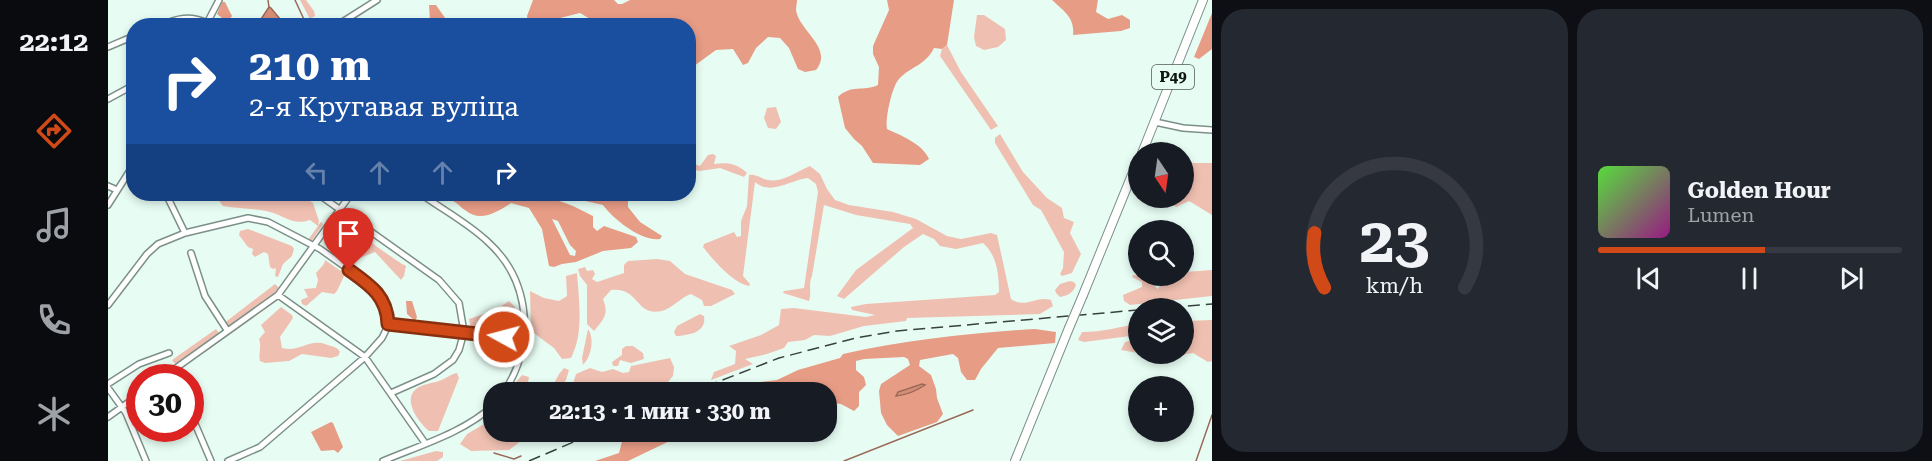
<!DOCTYPE html>
<html lang="ru">
<head>
<meta charset="utf-8">
<style>
  :root { --surface:#171b24; --page:#242831; --text:#f1f3f6; --muted:#9ea1a6; --line:#363941; --accent:#d04917 }
  body { margin:0; font-family:"Roboto Serif",serif; background:var(--page); color:var(--text); height:100vh; display:flex; flex-direction:column; font-size:22px; white-space:nowrap }
  * { box-sizing:border-box; margin:0 }
  p { font-size:20px; color:var(--muted) }
  .icon { flex:none; width:33px; height:33px; fill:none; stroke:currentColor; stroke-width:2; stroke-linecap:round; stroke-linejoin:round }
  .map { position:relative; flex:1; overflow:hidden }
  .sheet { display:flex; flex-direction:column; gap:9px; padding:9px; background:#0d0f14; width:720px }
  .sheet>* { flex:none }
  .banner { position:absolute; left:18px; top:18px; width:570px; height:183px; border-radius:24px; box-shadow:0 3px 9px #0003; background:#1a4fa0; color:#fff; overflow:hidden }
  .needle { width:39px; rotate:167deg }
  .controls { position:absolute; left:1020px; top:142px; display:grid; gap:12px }
  .controls a { display:grid; place-items:center; width:66px; height:66px; border-radius:50%; background:var(--surface); box-shadow:0 3px 9px #0003; font-size:30px }
  .speed { position:absolute; left:18px; top:364px; display:flex; gap:12px; font-size:30px; font-weight:700; text-align:center }
  .speed>* { display:grid; place-content:center; width:78px; height:78px; border-radius:50%; background:var(--surface); box-shadow:0 3px 9px #0003; line-height:1 }
  .speed .limit { border:9px solid #d22; background:#fff; color:#111 }
  .pin { position:absolute; display:grid; place-items:center; width:51px; height:51px; color:#fff; margin:-62px -26px; border-radius:50% 50% 50% 0; rotate:-45deg; box-shadow:0 0 6px #0007 }
  .pin .icon { rotate:45deg }
  .me { position:absolute; width:66px; margin:-33px; rotate:277deg; stroke-linejoin:round; filter:drop-shadow(0 0 4px #0008) }
  .turn { display:flex; align-items:center; gap:21px; height:126px; padding:0 24px; font-size:27px }
  .turn .icon { width:78px; height:78px; stroke-width:2.5 }
  .turn b { display:block; font-size:42px; line-height:51px }
  .lanes { display:flex; align-items:center; height:57px; padding:0 24px; background:#0003; justify-content:center; gap:30px; direction:ltr }
  .lanes .off { opacity:.35 }
  .sheet .card { flex:1; display:flex; flex-direction:column; justify-content:center; gap:9px; min-width:0; padding:0 21px; border-radius:24px; background:var(--page) }
  .sheet .dial { align-items:center; gap:0 }
  .dial svg { height:156px; overflow:visible; fill:none; stroke:var(--line); stroke-width:7; stroke-linecap:round; text-anchor:middle }
  .dial text { fill:var(--text); stroke:none }
  .song { display:flex; align-items:center; gap:18px }
  .cover { width:72px; height:72px; border-radius:9px; background:linear-gradient(135deg,hsl(110 70% 55%),hsl(310 70% 35%)) }
  .played { height:6px; border-radius:3px; background:linear-gradient(90deg,var(--accent) 55%,var(--line) 55%) }
  .keys { display:flex; justify-content:space-around; direction:ltr }
  .sheet .tiles { flex:1; display:grid; gap:9px; grid-template-columns:repeat(2,1fr) }
  .trip { position:absolute; left:375px; top:382px; width:354px; height:60px; border-radius:24px; background:var(--surface); box-shadow:0 3px 9px #0003; font-weight:700; line-height:60px; text-align:center }
  main { display:flex; flex:1; min-height:0 }
  .tab-bar { display:flex; flex-direction:column; width:108px; justify-content:space-around; align-items:center; background:#090b0e; color:var(--muted) }
  .tab-bar .icon { width:42px; height:42px }
  .tab-bar .current { color:var(--accent) }
  .tab-bar b { font-size:27px; color:var(--text) }
  .map>svg:first-child { display:block }
  .green { fill:#efc0b1 }
  .forest { fill:#e79c85; fill-rule:evenodd }
  .water { fill:#d68d76; stroke:#9a6958; stroke-width:1.5 }
  .lines { fill:none; stroke-linecap:round; stroke-linejoin:round }
  .stream { stroke:#9a6958; stroke-width:1.5 }
  .minor-casing { stroke:#7c9088; stroke-width:8 }
  .highway-casing { stroke:#7c9088; stroke-width:10 }
  .minor { stroke:#fff; stroke-width:5 }
  .highway { stroke:#fff; stroke-width:8 }
  .rail { stroke:#38413d; stroke-width:1.5; stroke-dasharray:12 6; stroke-linecap:butt }
  .highway-bridge-casing { stroke:#7c9088; stroke-width:10; stroke-linecap:butt }
  .highway-bridge { stroke:#fff; stroke-width:8 }
  .route-casing { stroke:#872f0f; stroke-width:15 }
  .route { stroke:#d04917; stroke-width:10 }
  .labels { text-anchor:middle; stroke-width:6; stroke-linejoin:round; paint-order:stroke }
  .shield { fill:#e7fdf4; stroke:#505b56; stroke-width:1.5 }
  .shield-label { font-size:15px; font-weight:bold; fill:#0f1613 }
</style>
</head>
<body>
<main>
<nav class="tab-bar">
<b>22:12</b>
<svg class="icon current" aria-label="directions" viewBox="0 0 24 24"><path d="M12 3l9 9-9 9-9-9zM9 14v-3h6M13 9l2 2-2 2"/></svg>
<svg class="icon" aria-label="music" viewBox="0 0 24 24"><path d="M9 18V5l10-2v13"/><circle cx="6" cy="18" r="3"/><circle cx="16" cy="16" r="3"/></svg>
<svg class="icon" aria-label="phone" viewBox="0 0 24 24"><path d="M5 4h4l2 5-3 2q2 4 5 5l2-3 5 2v4C11 20 4 13 5 4z"/></svg>
<svg class="icon" aria-label="climate" viewBox="0 0 24 24"><path d="M12 3v18M4 7l16 10M4 17L20 7"/></svg>
</nav>
<div class="map">
<svg width="1104" height="461" viewBox="0 0 1104 461">
  <rect width="100%" height="100%" fill="#e7fdf4"/>
  <!-- green -->
  <path class="green" d="M192 0H198L206 11 207 16 203 18 208 25H205Z
    M869 15H876L897 29 898 40 890 47 876 50 868 46 866 37Z
    M839 45 853 72 890 126 883 130 832 56 834 49Z
    M668 107 673 122 668 129 660 128 656 118 659 108Z
    M892 134 915 172 939 198 954 208 956 218 966 222 962 233 973 254 964 273 954 276 952 274 955 268 956 252 933 210 925 205 887 143V138Z
    M605 154 608 156 606 164C619 162 629 163 639 173L636 177 612 168 592 171 581 169V162L592 166 600 155Z
    M1076 161 1083 163H1104V215L1081 201 1068 207 1064 203 1062 198H1076Z
    M702 166 712 174 719 189 727 200 741 205 785 212 808 219 839 236 853 239 883 233 889 235 903 299C917 309 929 295 943 300L945 306 932 314 799 318 798 321 756 326 722 336 706 335 697 340 680 342 676 348 659 354 637 359 645 364 603 380 606 372 627 364 628 351 621 346 653 335 671 325 673 309 686 308 758 317 767 315 744 310 743 307 758 304 887 295 891 292C891 275 889 255 875 243L848 249 832 246 826 239 815 234 796 247 736 299 729 296 748 270 805 228 802 224 748 215 716 205 704 276C700 284 704 293 701 301L675 293 676 291 696 288 710 192 708 184 700 178C682 180 663 196 647 182L635 276 642 284 641 286C625 283 605 260 595 247L596 244 626 232 629 237 633 236V221L639 206 641 175C649 174 653 179 660 180 675 183 689 171 702 166Z
    M119 194H191L205 203 211 221 210 225 213 222 215 224 203 242 200 240 210 226 202 220C185 226 177 216 162 212 147 208 130 209 115 206L109 198Z
    M140 229 184 246 186 249 184 256 175 264 170 277 167 276 168 268 165 269 162 267 160 254 156 252 147 257 144 254 145 249 140 247 131 235 132 231Z
    M231 229C250 228 280 257 298 266L296 276 293 280 267 252 249 259 223 242Z
    M549 259 562 261 577 274 624 290 627 294 603 306H596L594 300 583 294C573 297 565 308 554 311 527 317 532 287 503 290L495 299C501 314 496 319 486 331L479 324V285L472 276 470 269 477 267 479 271 485 270 487 274 484 279 489 282 516 273V265L520 261Z
    M217 260 237 274 229 291 226 294 214 292 198 306 194 304 193 300 200 297 196 289 208 288 210 280 208 273 216 264Z
    M1104 270V296L1022 305 1016 301 1015 295 1034 287V282L1024 277 1025 275 1039 276 1044 279V284L1050 289 1053 284 1052 276H1076V272Z
    M469 273C471 302 476 333 463 358L454 359 446 348 423 331 422 291 436 298 451 301 459 296 458 276Z
    M962 281 966 282 968 285C965 293 961 295 952 297L948 293 947 290 952 284Z
    M167 284 171 288 166 294 122 326 115 324Z
    M168 297 173 298 96 353 103 345Z
    M401 301 407 307 404 329 365 328 362 325 361 319 387 310Z
    M173 307 184 315 185 318 172 337 174 348C192 353 201 337 220 345 226 347 229 347 232 352L230 356 223 358 194 354 181 361 157 363 152 361C150 353 154 347 151 339L157 332 153 325Z
    M592 314 596 316C599 333 580 335 568 336L566 332 569 326Z
    M1104 320V361L1100 362 1085 353 1072 355 1065 354H1076V321Z
    M1030 324V335L976 342 970 340 974 332C995 332 1010 327 1030 324Z
    M108 329 111 333 71 363H66L64 360Z
    M480 329C487 339 483 357 475 365L474 358Z
    M1030 339V353L1013 350 1017 342Z
    M518 346H525L535 353 536 359 523 363 512 360 510 366H505L504 362 514 355V349Z
    M562 358 566 367 565 376 555 388 542 393H462L468 374 482 368 494 372 505 369 515 373 521 372 523 366Z
    M456 368 461 370 458 380 450 393H441L451 374Z
    M349 373 351 378 330 431H321C311 423 294 400 308 389 314 384 325 383 331 381 338 379 342 374 349 373Z
    M414 375 421 377 418 393H399Z
    M385 414 386 432H425L401 450 363 451 352 444 359 434 383 420Z
    M440 432H468L430 441Z
    M328 451 335 452V457L329 461H292Z"/>
  <!-- forest -->
  <path class="forest" d="M425 0H506L510 4H514L522 0H689C689 3 688 7 688 10 691 31 726 48 708 70L697 72 690 69 681 48 672 38 660 37 648 48 640 63 635 65 625 49 608 50 586 66 581 67 580 26 492 25 472 13 448 19 442 25H420L419 16Z
    M779 0H846L839 45 834 49 826 48C817 66 803 66 791 79 784 86 777 119 779 129 792 135 815 144 821 159L812 165 765 163 754 146 746 139 737 128 730 97C743 84 755 92 770 85L771 67 765 54V46L781 10Z
    M944 0H990L988 12 1000 19 1014 15 1022 20V28L1013 31 965 35C967 18 956 11 944 0Z
    M114 2H117L124 16 121 20 124 25H116L114 18 109 14Z
    M321 5H328L342 25H314L322 21Z
    M1104 13V49L1091 59 1086 57Z
    M343 194H435L438 196 465 206 485 216V227L489 231 496 226 528 237 530 242 523 248 495 251 468 262 454 264 446 267 441 266 434 229 421 208 403 203C389 212 372 223 357 210 352 207 351 204 345 201ZM444 219 450 221 462 245 468 251 467 256 462 255Z
    M462 194H520V207L532 222 554 236 552 239C534 242 505 219 495 205L473 200Z
    M298 301H304L309 317 307 321 299 314Z
    M927 329 948 332 947 343 890 348 873 369 867 380H859L853 372 850 358 845 354 812 360 811 366 823 375 828 389 829 398 835 414 829 422 790 436 779 425 773 413 771 391 773 384 802 365 800 359 796 357 756 359 748 361V370L756 377 758 385 751 392V406L746 411 733 404 719 402 718 393H626L652 382 669 380 690 370 732 358 735 354C799 340 862 333 927 329Z
    M223 422 225 423 235 447 230 453 226 450 213 451 203 432Z
    M530 432H586L570 437 520 461H487L511 453 515 438Z"/>
  <!-- water -->
  <path class="water" d="M161 7 163 8 177 25H160L153 19Z
    M814 384 817 385C808 391 799 395 788 396L790 392Z"/>
  <g class="lines">
    <!-- stream -->
    <path class="stream" d="M160 0 161 7
      M187 0 199 26
      M386 453 406 459 413 456
      M736 461 865 410
      M1088 461 1104 415"/>
    <defs>
      <path id="minor" d="M98 25 111 0
        M52 26C69 18 82 15 99 23
        M228 26 269 0
        M0 47 26 36
        M0 99 26 85
        M1047 122 1075 128 1104 130
        M0 186 9 190
        M58 194 77 233
        M210 194 331 280 351 303 356 332 351 350 345 360 326 374 283 393
        M313 194C335 210 360 223 380 242 423 281 428 346 395 393
        M0 205 26 164
        M83 253 97 296 119 330
        M170 295 257 357 317 443
        M0 305 39 254 50 244 77 233 140 218 160 222 212 249 260 283 272 294 280 313 281 324 274 338 257 357 152 447 120 461
        M281 324 416 339
        M54 378 170 295 243 194
        M0 384 31 364 61 353
        M0 388 18 413 38 461
        M82 412 103 461
        M0 417 32 394
        M275 461C313 445 355 433 386 405"/>
      <path id="highway" d="M1034 153 1095 0
        M975 295 1030 160
        M907 461 961 328"/>
    </defs>
    <!-- minor casing -->
    <use href="#minor" class="minor-casing"/>
    <!-- highway casing -->
    <use href="#highway" class="highway-casing"/>
    <!-- minor -->
    <use href="#minor" class="minor"/>
    <!-- highway -->
    <use href="#highway" class="highway"/>
    <!-- rail -->
    <path class="rail" d="M1044 309 1104 304
      M581 393 671 358 748 338 789 331 1030 310
      M421 461 489 432"/>
    <defs>
      <path id="highway-bridge" d="M961 328 975 295"/>
    </defs>
    <!-- highway-bridge casing -->
    <use href="#highway-bridge" class="highway-bridge-casing"/>
    <!-- highway-bridge -->
    <use href="#highway-bridge" class="highway-bridge"/>
  </g>
  <g class="lines">
    <defs>
      <path id="route" d="M241 270C262 285 279 296 280 324L396 337"/>
    </defs>
    <!-- route casing -->
    <use href="#route" class="route-casing"/>
    <!-- route -->
    <use href="#route" class="route"/>
  </g>
  <g class="labels">
    <!-- shield labels -->
    <rect class="shield" x="1044" y="65" width="42" height="24" rx="4.5"/>
    <g class="shield-label">
      <text x="1065" y="82">Р49</text>
    </g>
  </g>
</svg>
<div class="controls">
<a><svg class="needle" viewBox="-14 -14 28 28"><path d="M0-13l5 13h-10z" fill="#e53935"/><path d="M0 13l5-13h-10z" fill="#9ea1a6"/></svg></a>
<a><svg class="icon" aria-label="search" viewBox="0 0 24 24"><circle cx="10" cy="10" r="6"/><path d="M15 15l6 6"/></svg></a>
<a><svg class="icon" aria-label="layers" viewBox="0 0 24 24"><path d="M12 4l9 5-9 5-9-5zM3 14l9 5 9-5"/></svg></a>
<a>+</a>
</div>
<div class="speed"><div class="limit">30</div></div>
<div class="pin" style="left:241px;top:270px;background:#d93025"><svg class="icon" aria-label="arrive" viewBox="0 0 24 24"><path d="M6 21V4h12l-3 4 3 4H6"/></svg></div>
<svg class="me" style="left:396px;top:337px" viewBox="-20 -20 40 40"><circle r="17" fill="#d04917" stroke="#fff" stroke-width="3"/><path d="M0-11L8 9 0 5-8 9z" fill="#fff"/></svg>
<div class="trip">22:13 · 1 мин · 330 m</div>
<div class="banner">
<div class="turn"><svg class="icon" aria-label="right" viewBox="0 0 24 24"><path d="M7 20v-9h11M14 6l5 5-5 5"/></svg><div><b>210 m</b>2-я Кругавая вуліца</div></div>
<div class="lanes"><svg class="icon off" aria-label="left" viewBox="0 0 24 24"><path d="M17 20v-9H6M10 6l-5 5 5 5"/></svg><svg class="icon off" aria-label="ahead" viewBox="0 0 24 24"><path d="M12 20V5M6 11l6-6 6 6"/></svg><svg class="icon off" aria-label="ahead" viewBox="0 0 24 24"><path d="M12 20V5M6 11l6-6 6 6"/></svg><svg class="icon" aria-label="right" viewBox="0 0 24 24"><path d="M7 20v-9h11M14 6l5 5-5 5"/></svg></div>
</div>
</div>
<section class="sheet">
<div class="tiles">
<div class="card dial"><svg viewBox="0 0 100 80">
<path d="M14 69A42 42 0 1 1 86 69"/>
<path d="M14 69A42 42 0 0 1 9 41" stroke="#d04917"/>
<text x="50" y="56" font-size="32" font-weight="700">23</text>
<text x="50" y="72" font-size="11">km/h</text>
</svg></div>
<div class="card">
<div class="song"><i class="cover"></i><div><b>Golden Hour</b><p>Lumen</p></div></div>
<div class="played"></div>
<div class="keys"><svg class="icon" aria-label="previous" viewBox="0 0 24 24"><path d="M18 5L8 12l10 7zM5 5v14"/></svg><svg class="icon" aria-label="pause" viewBox="0 0 24 24"><path d="M8 5v14M16 5v14"/></svg><svg class="icon" aria-label="next" viewBox="0 0 24 24"><path d="M6 5l10 7-10 7zM19 5v14"/></svg></div>
</div>
</div>
</section>
</main>
</body>
</html>
